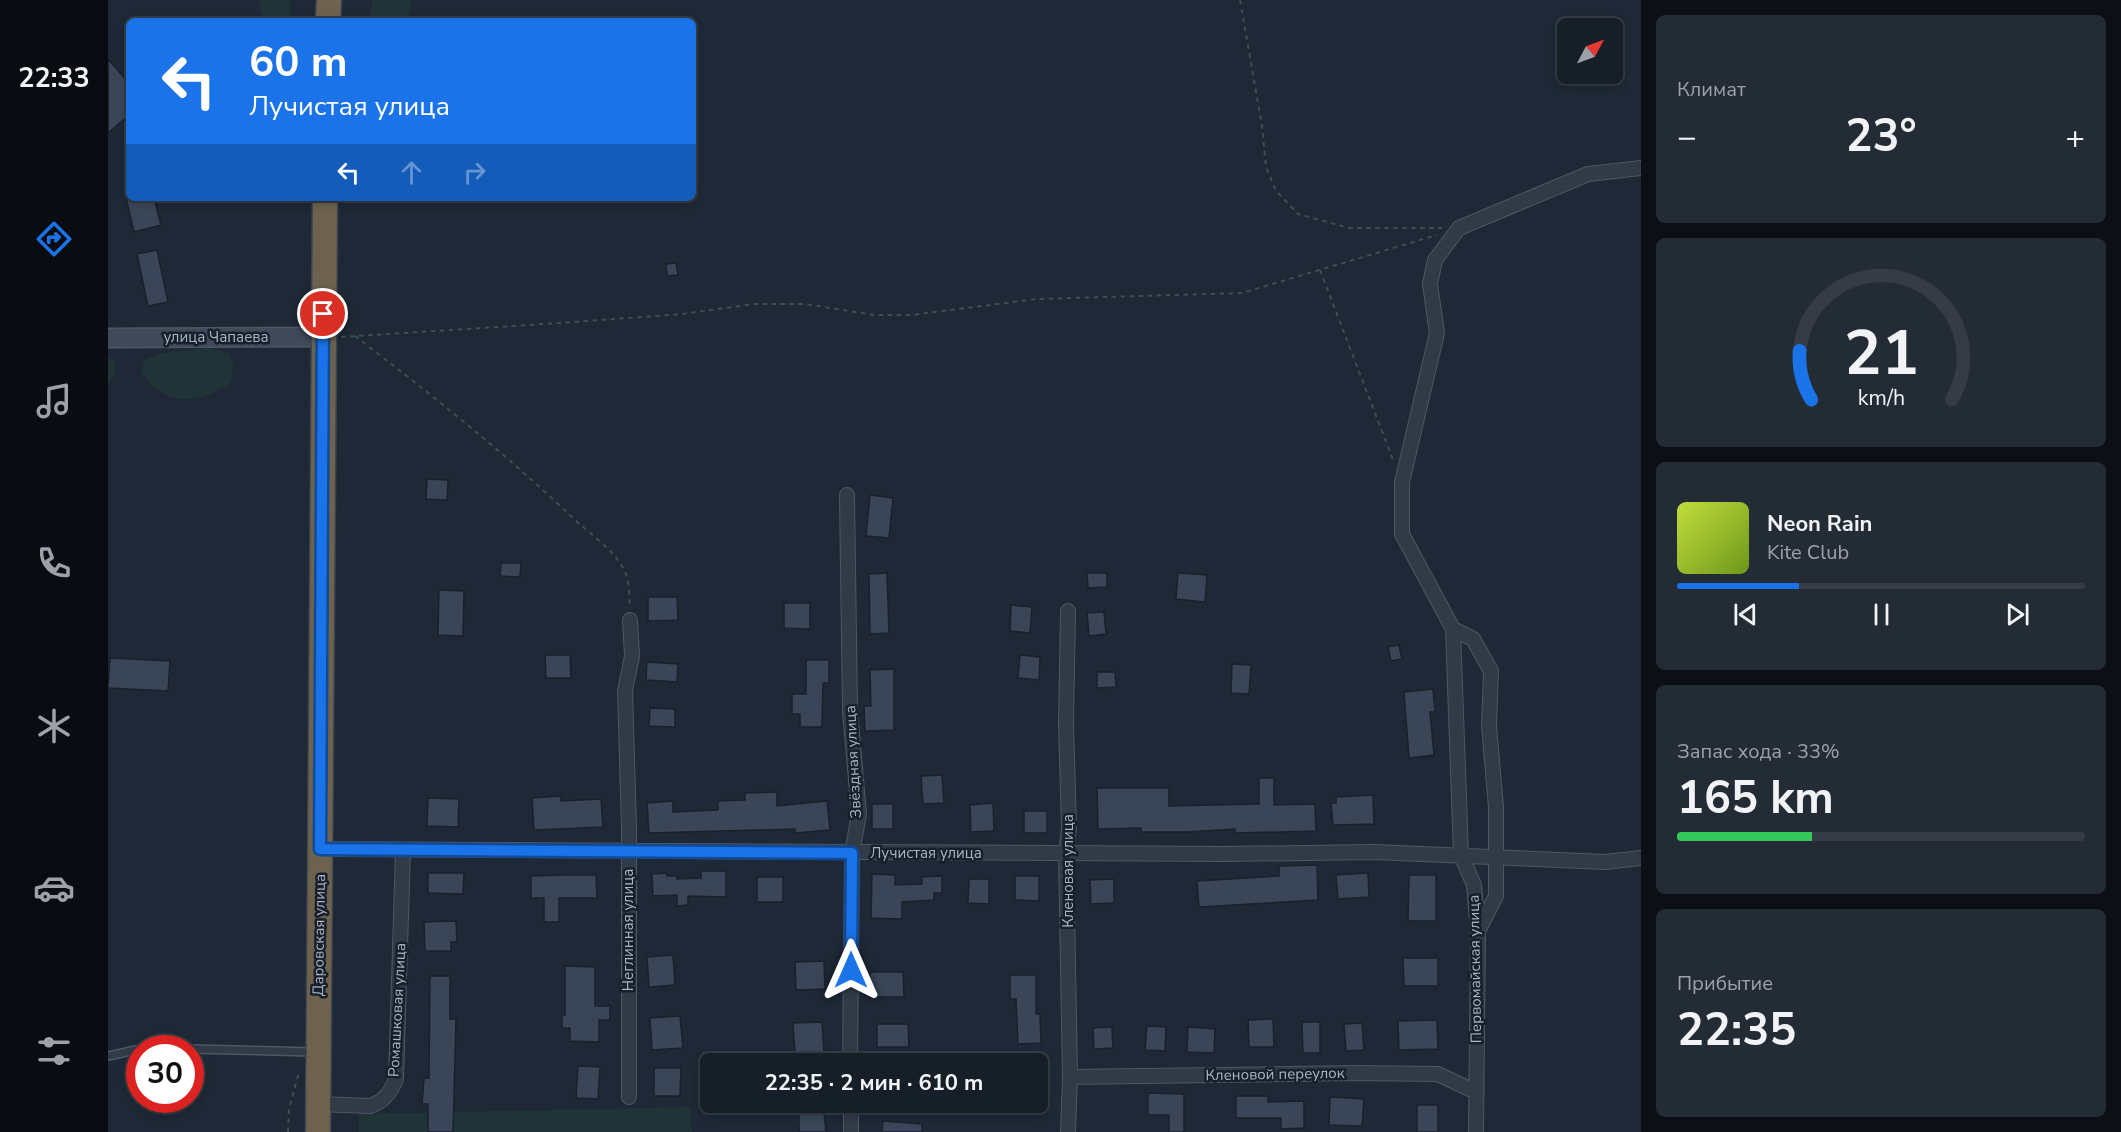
<!DOCTYPE html>
<html lang="ru">
<head>
<meta charset="utf-8">
<style>
  :root { --surface:#161e28; --page:#232b34; --text:#f1f3f6; --muted:#9ea2a8; --line:#353c45; --accent:#1a73e8 }
  body { margin:0; font-family:"Nunito Sans",sans-serif; background:var(--page); color:var(--text); height:100vh; display:flex; flex-direction:column; font-size:22px; white-space:nowrap }
  * { box-sizing:border-box; margin:0 }
  p { font-size:20px; color:var(--muted) }
  .icon { flex:none; width:33px; height:33px; fill:none; stroke:currentColor; stroke-width:2; stroke-linecap:round; stroke-linejoin:round }
  .map { position:relative; flex:1; overflow:hidden }
  .details { display:flex; flex-direction:column; gap:15px; padding:15px; background:#0c1016; width:480px }
  .details>* { flex:none }
  .guide { position:absolute; left:18px; top:18px; width:570px; height:183px; border-radius:9px; box-shadow:0 3px 9px #0003,0 0 0 2px var(--line); background:#1a73e8; color:#fff; overflow:hidden }
  .needle { width:39px; rotate:49deg }
  .buttons { position:absolute; left:1449px; top:18px; display:grid; gap:12px }
  .buttons a { display:grid; place-items:center; width:66px; height:66px; border-radius:9px; background:var(--surface); box-shadow:0 3px 9px #0003,0 0 0 2px var(--line); font-size:30px }
  .speed { position:absolute; left:18px; top:1035px; display:flex; gap:12px; font-size:30px; font-weight:700; text-align:center }
  .speed>* { display:grid; place-content:center; width:78px; height:78px; border-radius:50%; background:var(--surface); box-shadow:0 3px 9px #0003,0 0 0 2px var(--line); line-height:1 }
  .speed .limit { border:9px solid #d22; background:#fff; color:#111 }
  .pin { position:absolute; display:grid; place-items:center; width:51px; height:51px; color:#fff; margin:-26px; border:3px solid #fff; border-radius:50%; box-shadow:0 2px 6px #0007 }
  .me { position:absolute; width:66px; margin:-33px; rotate:0deg; stroke-linejoin:round; filter:drop-shadow(0 0 4px #0008) }
  .turn { display:flex; align-items:center; gap:21px; height:126px; padding:0 24px; font-size:27px }
  .turn .icon { width:78px; height:78px; stroke-width:2.5 }
  .turn b { display:block; font-size:42px; line-height:51px }
  .lanes { display:flex; align-items:center; height:57px; padding:0 24px; background:#0003; justify-content:center; gap:30px; direction:ltr }
  .lanes .off { opacity:.35 }
  .big { font-size:45px; font-weight:700; line-height:1.1 }
  .details .tile { flex:1; display:flex; flex-direction:column; justify-content:center; gap:9px; min-width:0; padding:0 21px; border-radius:9px; background:var(--page) }
  .details .dial { align-items:center; gap:0 }
  .dial svg { height:156px; overflow:visible; fill:none; stroke:var(--line); stroke-width:7; stroke-linecap:round; text-anchor:middle }
  .dial text { fill:var(--text); stroke:none }
  .song { display:flex; align-items:center; gap:18px }
  .cover { width:72px; height:72px; border-radius:9px; background:linear-gradient(135deg,hsl(70 70% 55%),hsl(80 70% 35%)) }
  .played { height:6px; border-radius:3px; background:linear-gradient(90deg,var(--accent) 30%,var(--line) 30%) }
  .keys { display:flex; justify-content:space-around; direction:ltr }
  .heat { display:flex; justify-content:space-between; align-items:center; font-size:33px; direction:ltr }
  .charge { height:9px; border-radius:4px; background:linear-gradient(90deg,#34c759 33%,var(--line) 0) }
  .trip { position:absolute; left:592px; top:1053px; width:348px; height:60px; border-radius:9px; background:var(--surface); box-shadow:0 3px 9px #0003,0 0 0 2px var(--line); font-weight:700; line-height:60px; text-align:center }
  main { display:flex; flex:1; min-height:0 }
  .dock { display:flex; flex-direction:column; width:108px; justify-content:space-around; align-items:center; background:#090c10; color:var(--muted) }
  .dock .icon { width:42px; height:42px }
  .dock .active { color:var(--accent) }
  .dock b { font-size:27px; color:var(--text) }
  .map>svg:first-child { display:block }
  .green { fill:#203437 }
  .building { fill:#3a4657; stroke:#19212d; stroke-width:1.5 }
  .lines { fill:none; stroke-linecap:round; stroke-linejoin:round }
  .lane-casing { stroke:#4f5765; stroke-width:10 }
  .street-casing { stroke:#4f5765; stroke-width:16 }
  .secondary-casing { stroke:#4f5765; stroke-width:21 }
  .highway-casing { stroke:#3c4451; stroke-width:27 }
  .path { stroke:#3a5052; stroke-width:2; stroke-dasharray:4.5 4.5; stroke-linecap:butt }
  .lane { stroke:#313a47; stroke-width:7 }
  .street { stroke:#313a47; stroke-width:14 }
  .secondary { stroke:#3f495a; stroke-width:18 }
  .highway { stroke:#6d624e; stroke-width:24 }
  .route-casing { stroke:#114b97; stroke-width:15 }
  .route { stroke:#1a73e8; stroke-width:10 }
  .labels { text-anchor:middle; stroke-width:5; stroke-linejoin:round; paint-order:stroke }
  .street-label { font-size:15px; fill:#abb4c4; stroke:#171f2b }
</style>
</head>
<body>
<main>
<nav class="dock">
<b>22:33</b>
<svg class="icon active" aria-label="directions" viewBox="0 0 24 24"><path d="M12 3l9 9-9 9-9-9zM9 14v-3h6M13 9l2 2-2 2"/></svg>
<svg class="icon" aria-label="music" viewBox="0 0 24 24"><path d="M9 18V5l10-2v13"/><circle cx="6" cy="18" r="3"/><circle cx="16" cy="16" r="3"/></svg>
<svg class="icon" aria-label="phone" viewBox="0 0 24 24"><path d="M5 4h4l2 5-3 2q2 4 5 5l2-3 5 2v4C11 20 4 13 5 4z"/></svg>
<svg class="icon" aria-label="climate" viewBox="0 0 24 24"><path d="M12 3v18M4 7l16 10M4 17L20 7"/></svg>
<svg class="icon" aria-label="car" viewBox="0 0 24 24"><path d="M5 17H2v-5l4-1 3-4h7l3 4 3 1v5h-3M9 17h6M6 11h13"/><circle cx="7" cy="17" r="2"/><circle cx="17" cy="17" r="2"/></svg>
<svg class="icon" aria-label="filters" viewBox="0 0 24 24"><path d="M4 7h16M4 17h16"/><circle cx="9" cy="7" r="2"/><circle cx="15" cy="17" r="2"/></svg>
</nav>
<div class="map">
<svg width="1533" height="1132" viewBox="0 0 1533 1132">
  <rect width="100%" height="100%" fill="#1e2836"/>
  <!-- green -->
  <path class="green" d="M151 0H182V21H154Z
    M264 0H304L299 21H262Z
    M99 348 120 353 126 363 123 382C93 406 55 407 33 372L36 360 54 353Z
    M0 356 7 363 6 376 0 385Z
    M582 1107 584 1132H251V1114Z"/>
  <!-- building -->
  <path class="building" d="M0 59 21 83V115L0 133Z
    M18 198H46L53 225 26 232Z
    M49 250 60 302 40 306 29 254Z
    M568 263 570 275 559 276 558 264Z
    M319 479 340 480 339 500 318 499Z
    M762 495 785 498 781 538 758 536Z
    M393 563H413L412 577 392 576Z
    M779 573 781 633 762 634 761 574Z
    M979 573H999V587L980 588Z
    M1070 573 1099 575 1097 602 1068 599Z
    M331 590 356 591 355 636 330 635Z
    M540 597H569L570 620 540 621Z
    M676 603H702V629L676 628Z
    M903 605 924 607 922 633 902 631Z
    M996 612 998 634 981 636 979 613Z
    M1291 645 1294 659 1283 661 1280 647Z
    M437 655H462L463 678H438Z
    M912 655 932 657 931 680 910 678Z
    M2 658 62 661 60 691 0 688Z
    M698 660H721V683H715L714 727H692V714H684V694H698Z
    M539 662 570 664 569 682 538 680Z
    M1124 664 1143 665 1141 694 1123 693Z
    M786 669V730L757 731 756 706H763L762 670Z
    M989 672H1007L1008 687 989 688Z
    M1325 689 1327 712H1322L1326 755 1301 758 1296 692Z
    M542 708 567 709V727L541 726Z
    M834 775 836 803 815 804 813 776Z
    M1151 778H1166V805L1207 804 1208 831 1127 833V829L1078 832H1033V828L990 829 989 788H1061V806L1151 804Z
    M669 792V806L719 801 722 830 687 833V829L541 833 539 803 565 801V812L610 810V801L637 800V793Z
    M1265 795 1266 824 1225 825 1223 803H1228V797Z
    M453 796V801L493 799 495 827 426 830 424 798Z
    M320 798 351 799 350 827 319 826Z
    M885 803 886 831 863 832 862 805Z
    M764 804H785V829H764Z
    M916 811H939V833H916Z
    M1209 865 1210 900 1091 907 1089 881 1171 876V866Z
    M593 871H618V897L580 896V905L569 906V895L545 896 544 874 559 873V876H569V879L593 878Z
    M320 873H356L355 894 320 893Z
    M1260 873 1261 897 1230 899 1228 875Z
    M764 874 787 875V885L814 884V877L834 876V893H826V900L794 902V919L763 918Z
    M457 875H488L489 898H451V922H436V898H423V876Z
    M1301 875H1328V921H1300Z
    M907 876H931V901L907 900Z
    M649 877H675V902H649Z
    M861 879H881V904L860 903Z
    M1006 879V903L983 904 982 880Z
    M348 921 349 942H343V951H317L316 922Z
    M565 955 567 985 541 987 539 957Z
    M1295 958H1330V986H1296Z
    M716 961 717 989 688 990 687 962Z
    M457 966 487 967V1006H502V1020H491V1042L462 1041V1028H454V1015H457Z
    M762 972H795L796 997H762Z
    M902 975H928V1014H932L933 1043 910 1044 908 999H902Z
    M322 976H342V1019H348L345 1132H320V1104H314L316 1078H321Z
    M572 1016 575 1048 544 1050 542 1018Z
    M1165 1019 1166 1047H1141L1140 1020Z
    M1329 1020 1330 1049 1291 1050 1290 1021Z
    M714 1022 716 1052 687 1054 685 1023Z
    M1194 1022H1212V1053H1195Z
    M1254 1023 1256 1050 1238 1051 1236 1024Z
    M769 1024H800L801 1047H769Z
    M1039 1026 1058 1027 1057 1051 1037 1050Z
    M1004 1027 1005 1048 986 1049 985 1028Z
    M1080 1027 1107 1029 1106 1053 1079 1052Z
    M470 1066 492 1067 490 1099 468 1098Z
    M546 1068H573L572 1096H546Z
    M1040 1093 1076 1094V1132H1061V1115H1040Z
    M1128 1096H1160V1102L1196 1101V1128L1173 1129V1118H1128Z
    M1222 1097 1256 1099 1254 1126 1221 1125Z
    M691 1102H715L718 1132H691Z
    M1309 1105H1330V1132H1309Z
    M775 1121 814 1124V1132H774Z"/>
  <g class="lines">
    <defs>
      <path id="lane" d="M34 1048H76
        M82 1049 206 1052
        M0 1056 32 1049"/>
      <path id="street" d="M739 495 742 711 751 814 744 853 742 1064
        M1345 629 1353 855 1366 885 1370 931 1368 1132
        M212 849 1115 854 1266 852 1497 862 1533 858
        M1370 931 1388 896V807L1381 726 1383 671 1365 639 1345 629 1294 534V482L1329 333 1322 284 1327 260 1351 228 1480 174 1533 168
        M962 1077 1247 1073 1330 1074 1368 1092
        M521 1097V828L517 691 524 656 522 620
        M743 1102V1132
        M210 1104 262 1106C276 1102 283 1092 288 1079L295 850
        M960 1132 962 1077 958 853 961 828 958 723 960 611"/>
      <path id="secondary" d="M0 338 215 337"/>
      <path id="highway" d="M220 21 221 0
        M210 1132 217 198"/>
    </defs>
    <!-- lane casing -->
    <use href="#lane" class="lane-casing"/>
    <!-- street casing -->
    <use href="#street" class="street-casing"/>
    <!-- secondary casing -->
    <use href="#secondary" class="secondary-casing"/>
    <!-- highway casing -->
    <use href="#highway" class="highway-casing"/>
    <!-- path -->
    <path class="path" d="M1132 0 1154 126 1158 167 1168 191 1177 200 1190 214 1241 228H1334
      M1212 270 1285 460
      M247 336C323 394 398 454 467 520 483 535 505 549 515 568 522 580 521 595 522 608
      M233 337 452 323 574 314 646 304H697L766 315H803L929 299 1134 293 1329 235
      M180 1132 181 1109 191 1072"/>
    <!-- lane -->
    <use href="#lane" class="lane"/>
    <!-- street -->
    <use href="#street" class="street"/>
    <!-- secondary -->
    <use href="#secondary" class="secondary"/>
    <!-- highway -->
    <use href="#highway" class="highway"/>
  </g>
  <g class="lines">
    <defs>
      <path id="route" d="M215 314 212 849 744 853 743 970"/>
    </defs>
    <!-- route casing -->
    <use href="#route" class="route-casing"/>
    <!-- route -->
    <use href="#route" class="route"/>
  </g>
  <g class="labels">
    <!-- street labels -->
    <g class="street-label">
      <text x="108" y="342">улица Чапаева</text>
      <text transform="translate(745 762) rotate(-93)" y="5">Звёздная улица</text>
      <text x="818" y="858">Лучистая улица</text>
      <text transform="translate(960 871) rotate(-90)" y="5">Кленовая улица</text>
      <text transform="translate(520 930) rotate(-90)" y="5">Неглинная улица</text>
      <text transform="translate(211 935) rotate(-89)" y="5">Даровская улица</text>
      <text transform="translate(1367 969) rotate(-91)" y="5">Первомайская улица</text>
      <text transform="translate(289 1010) rotate(-87)" y="5">Ромашковая улица</text>
      <text transform="translate(1167 1074) rotate(-1)" y="5">Кленовой переулок</text>
    </g>
  </g>
</svg>
<div class="buttons">
<a><svg class="needle" viewBox="-14 -14 28 28"><path d="M0-13l5 13h-10z" fill="#e53935"/><path d="M0 13l5-13h-10z" fill="#9ea2a8"/></svg></a>
</div>
<div class="speed"><div class="limit">30</div></div>
<div class="pin" style="left:215px;top:314px;background:#d93025"><svg class="icon" aria-label="arrive" viewBox="0 0 24 24"><path d="M6 21V4h12l-3 4 3 4H6"/></svg></div>
<svg class="me" style="left:743px;top:970px" viewBox="-20 -20 40 40"><path d="M0-17L14 15 0 8-14 15z" fill="#1a73e8" stroke="#fff" stroke-width="4"/></svg>
<div class="trip">22:35 · 2 мин · 610 m</div>
<div class="guide">
<div class="turn"><svg class="icon" aria-label="left" viewBox="0 0 24 24"><path d="M17 20v-9H6M10 6l-5 5 5 5"/></svg><div><b>60 m</b>Лучистая улица</div></div>
<div class="lanes"><svg class="icon" aria-label="left" viewBox="0 0 24 24"><path d="M17 20v-9H6M10 6l-5 5 5 5"/></svg><svg class="icon off" aria-label="ahead" viewBox="0 0 24 24"><path d="M12 20V5M6 11l6-6 6 6"/></svg><svg class="icon off" aria-label="right" viewBox="0 0 24 24"><path d="M7 20v-9h11M14 6l5 5-5 5"/></svg></div>
</div>
</div>
<section class="details">
<div class="tile"><p>Климат</p>
<div class="heat"><a>−</a><b class="big">23°</b><a>+</a></div>
</div>
<div class="tile dial"><svg viewBox="0 0 100 80">
<path d="M14 69A42 42 0 1 1 86 69"/>
<path d="M14 69A42 42 0 0 1 8 44" stroke="#1a73e8"/>
<text x="50" y="56" font-size="32" font-weight="700">21</text>
<text x="50" y="72" font-size="11">km/h</text>
</svg></div>
<div class="tile">
<div class="song"><i class="cover"></i><div><b>Neon Rain</b><p>Kite Club</p></div></div>
<div class="played"></div>
<div class="keys"><svg class="icon" aria-label="previous" viewBox="0 0 24 24"><path d="M18 5L8 12l10 7zM5 5v14"/></svg><svg class="icon" aria-label="pause" viewBox="0 0 24 24"><path d="M8 5v14M16 5v14"/></svg><svg class="icon" aria-label="next" viewBox="0 0 24 24"><path d="M6 5l10 7-10 7zM19 5v14"/></svg></div>
</div>
<div class="tile"><p>Запас хода · 33%</p><b class="big">165 km</b><div class="charge"></div></div>
<div class="tile"><p>Прибытие</p><b class="big">22:35</b></div>
</section>
</main>
</body>
</html>
